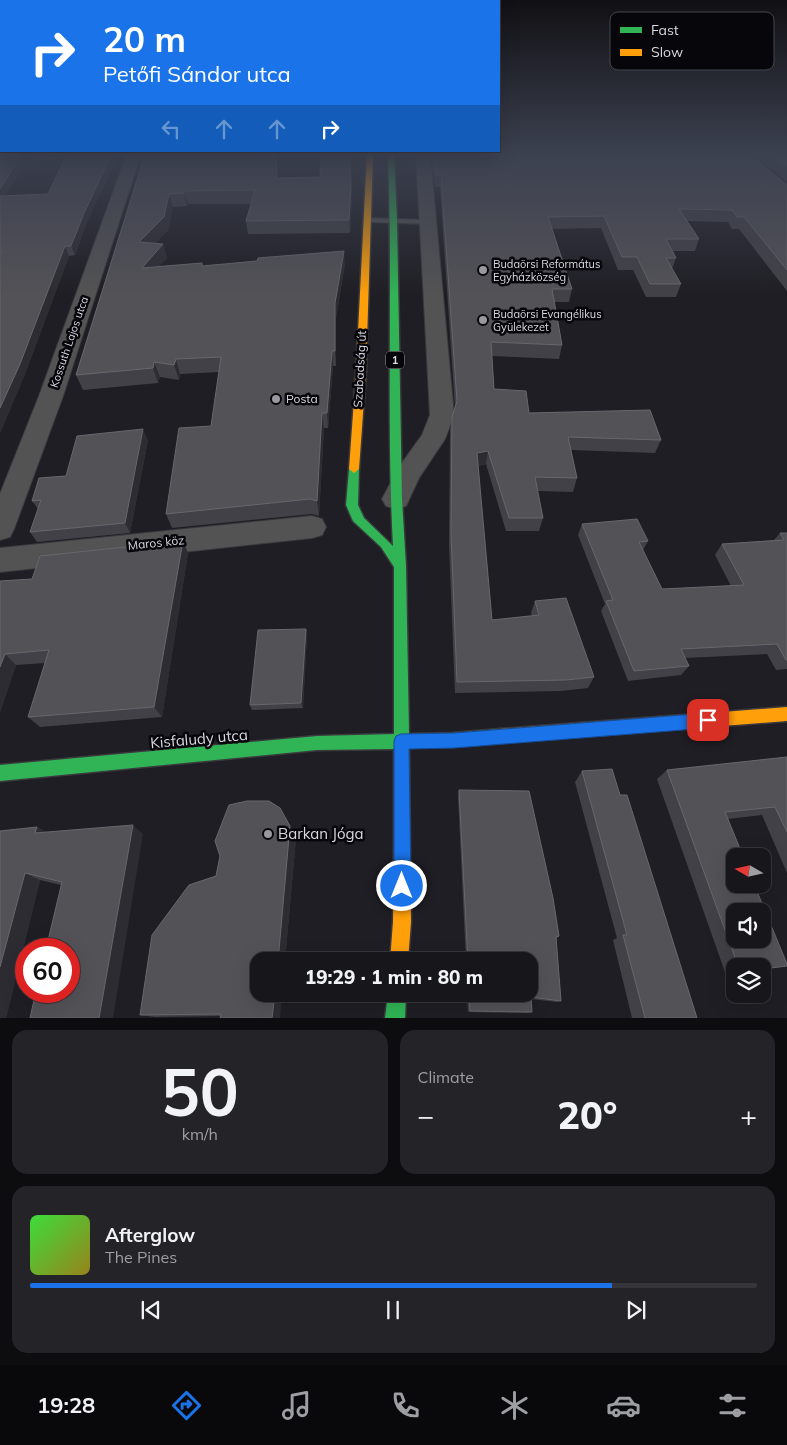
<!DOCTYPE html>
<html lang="en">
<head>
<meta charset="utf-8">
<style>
  :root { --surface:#17161b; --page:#242328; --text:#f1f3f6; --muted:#9e9fa3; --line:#36353a; --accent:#1a73e8 }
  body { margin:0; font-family:Mulish,sans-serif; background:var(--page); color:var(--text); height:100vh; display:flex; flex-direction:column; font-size:19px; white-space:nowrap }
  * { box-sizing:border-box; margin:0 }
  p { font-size:16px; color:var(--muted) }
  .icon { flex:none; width:28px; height:28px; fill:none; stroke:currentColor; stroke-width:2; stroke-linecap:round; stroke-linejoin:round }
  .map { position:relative; height:1018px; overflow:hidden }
  .drawer { display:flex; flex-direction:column; gap:12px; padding:12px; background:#0d0c0f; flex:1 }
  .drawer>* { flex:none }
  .guide { position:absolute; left:0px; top:0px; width:500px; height:152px; box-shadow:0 5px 20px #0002,0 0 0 1px var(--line); background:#1a73e8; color:#fff; overflow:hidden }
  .needle { width:32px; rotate:279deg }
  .tools { position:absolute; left:726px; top:848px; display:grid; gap:10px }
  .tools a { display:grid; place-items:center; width:45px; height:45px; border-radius:10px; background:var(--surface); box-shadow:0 5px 20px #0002,0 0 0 1px var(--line); font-size:25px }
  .speed { position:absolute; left:15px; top:938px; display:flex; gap:10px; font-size:25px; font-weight:700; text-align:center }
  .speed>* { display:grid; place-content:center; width:65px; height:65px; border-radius:50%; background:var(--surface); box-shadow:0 5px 20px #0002,0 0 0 1px var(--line); line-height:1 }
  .speed .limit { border:8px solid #d22; background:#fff; color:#111 }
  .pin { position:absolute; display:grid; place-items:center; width:42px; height:42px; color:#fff; margin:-21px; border-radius:10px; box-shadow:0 2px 8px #0006 }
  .me { position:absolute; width:55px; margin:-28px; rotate:0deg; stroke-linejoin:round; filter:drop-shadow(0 0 4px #0008) }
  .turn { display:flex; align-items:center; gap:18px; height:105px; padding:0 20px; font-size:22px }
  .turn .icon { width:65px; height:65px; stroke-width:2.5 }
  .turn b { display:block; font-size:35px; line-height:42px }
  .lanes { display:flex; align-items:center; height:48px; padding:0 20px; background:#0003; justify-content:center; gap:25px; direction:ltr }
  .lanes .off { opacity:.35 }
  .big { font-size:38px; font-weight:800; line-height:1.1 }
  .drawer .widget { flex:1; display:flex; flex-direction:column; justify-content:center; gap:8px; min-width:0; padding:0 18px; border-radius:15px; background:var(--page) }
  .drawer .dial { align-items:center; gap:0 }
  .dial b { font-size:65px; line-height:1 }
  .song { display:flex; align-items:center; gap:15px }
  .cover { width:60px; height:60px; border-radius:8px; background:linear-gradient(135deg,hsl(120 70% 55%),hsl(50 70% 35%)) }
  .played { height:5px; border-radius:2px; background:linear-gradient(90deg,var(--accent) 80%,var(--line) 80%) }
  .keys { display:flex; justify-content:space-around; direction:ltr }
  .heat { display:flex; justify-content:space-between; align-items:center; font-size:28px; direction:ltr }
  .drawer .tiles { flex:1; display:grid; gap:12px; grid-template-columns:1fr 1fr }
  .widget:last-child { grid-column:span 2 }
  .trip { position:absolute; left:250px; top:952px; width:288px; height:50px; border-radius:15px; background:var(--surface); box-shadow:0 5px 20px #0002,0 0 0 1px var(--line); font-weight:800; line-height:50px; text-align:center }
  .menu { display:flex; height:80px; justify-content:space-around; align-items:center; background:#09090b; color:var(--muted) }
  .menu .icon { width:35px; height:35px }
  .menu .on { color:var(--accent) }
  .menu b { font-size:22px; color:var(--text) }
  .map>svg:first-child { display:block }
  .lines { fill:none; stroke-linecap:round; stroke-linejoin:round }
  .lane-casing { stroke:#3a393e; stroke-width:2 }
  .street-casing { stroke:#3a393e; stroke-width:2 }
  .fast-casing { stroke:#3a393e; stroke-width:3 }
  .slow-casing { stroke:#3a393e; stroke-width:3 }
  .lane { fill:#535353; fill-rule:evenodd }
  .street { fill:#535353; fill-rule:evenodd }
  .fast { fill:#30b455; fill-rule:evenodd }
  .slow { fill:#ff9f0a; fill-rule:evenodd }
  .wall { fill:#424147; fill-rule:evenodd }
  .shaded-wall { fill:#2d2c32 }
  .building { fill:#535257; stroke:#68676d; fill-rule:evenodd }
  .route { fill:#1a73e8; stroke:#114b97 }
  .poi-dot { fill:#9998a0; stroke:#07060b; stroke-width:2 }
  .labels { text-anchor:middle; stroke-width:5; stroke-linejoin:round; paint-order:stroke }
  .far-poi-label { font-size:11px; fill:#dad9e2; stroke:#07060b; text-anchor:start }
  .far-street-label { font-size:11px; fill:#dad9e2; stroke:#07060b }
  .shield { fill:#07060b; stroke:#9b9aa2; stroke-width:1 }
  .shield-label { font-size:11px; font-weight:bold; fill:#dad9e2 }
  .street-label { font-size:12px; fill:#dad9e2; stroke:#07060b }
  .poi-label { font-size:12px; fill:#dad9e2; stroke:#07060b; text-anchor:start }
  .near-street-label { font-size:15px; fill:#dad9e2; stroke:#07060b }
  .near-poi-label { font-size:15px; fill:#dad9e2; stroke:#07060b; text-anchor:start }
  .key { fill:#07060b; stroke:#46454c; stroke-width:1 }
  .key-label { font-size:14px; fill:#dad9e2 }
</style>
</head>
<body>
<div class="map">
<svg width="787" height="1018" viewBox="0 0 787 1018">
  <rect width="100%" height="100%" fill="#1f1e24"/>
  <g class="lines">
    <defs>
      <path id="lane" d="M365 218 427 220 431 222 427 224 368 222H365Z"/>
      <path id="street" d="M127 154H141L63 396 14 529 10 537 0 540V494L39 396Z
        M416 154H430L454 415 445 439 419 478 406 506 396 509 386 506 382 499 399 467 422 435 430 415Z
        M312 516 322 519 326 527 322 535 312 538 0 572V548Z"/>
      <path id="fast" d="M388 154H394L397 221 402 499 406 566 409 734 453 733 500 729 505 731 507 736 505 741 500 743 453 747 409 748 410 850 408 856 402 858 396 856 394 850V749L317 750 0 781V765L317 736 394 734V567L381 547 353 521 346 505 349 469 354 465 359 469 358 505 364 518 393 546C386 416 393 285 388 154Z
        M388 994H406L405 1018H385Z"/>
      <path id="slow" d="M367 154H373L366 372 359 469 354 473 349 469 356 372Z
        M787 707V721L500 743 495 741 493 736 495 731 500 729Z
        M402 842 408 844 410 850 411 922 408 961H390L393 922 394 850 396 844Z"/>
    </defs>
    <!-- lane casing -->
    <use href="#lane" class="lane-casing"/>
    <!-- street casing -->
    <use href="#street" class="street-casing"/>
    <!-- fast casing -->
    <use href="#fast" class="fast-casing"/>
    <!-- slow casing -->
    <use href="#slow" class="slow-casing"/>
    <!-- lane -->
    <use href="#lane" class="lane"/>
    <!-- street -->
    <use href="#street" class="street"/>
    <!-- fast -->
    <use href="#fast" class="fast"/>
    <!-- slow -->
    <use href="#slow" class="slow"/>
  </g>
  <!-- wall -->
  <path class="wall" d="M0 154H119L87 222 75 255 69 256 25 374 0 433ZM64 159 48 194 5 196 27 161Z
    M145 154H277L278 178 320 177 350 154 352 197 350 233 248 234 246 221 251 204H188L187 206 173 207 168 230 155 243 163 244 167 258 159 266 202 263 203 266 345 264 336 318V366H333L328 428H324L319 516 312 514 172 528 166 514 211 426 219 372 180 374 179 380 160 377 158 383 83 390 76 375Z
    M430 154H750L787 185V291L739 229H732L728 222 687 221 699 239 695 251H673L676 258 672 269 681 284 676 297H646L633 270H618L601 228 552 229 572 289 569 302H554L562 345 559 359 492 356 494 389 529 413 661 440 655 453 571 450 577 478 573 492 537 491 543 518 539 531H506L486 464 478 466 492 620 532 616 531 613 535 601 594 677 588 688 561 691 455 693 449 545 450 430 452 417 455 407 440 187H435Z
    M754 154H787V182Z
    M148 440 130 533 37 542 30 532 38 509 32 501 66 476Z
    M582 524 648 541 643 550 662 589 731 586 715 555 722 544 774 540 780 533H787V669L776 670 767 654 685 658 689 666 681 675 628 681 601 611 605 604 578 535Z
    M188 553 162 717 40 727 28 717 45 663 16 665 0 712V581L32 579Z
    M306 629 307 634 303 708 252 710 250 705Z
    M787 757V873L762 815 728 819 787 966 762 970V966H735V974L726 975 657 779 667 770Z
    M582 771 620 795 697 1018H632L613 940 617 938 575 782Z
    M459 790 559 936 556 939 561 1001 557 1002 531 999 532 1012 529 1013 468 1012 467 994H529V961H466L458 796Z
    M37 827 45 832 143 834 61 885 40 880 6 1018 0 831Z
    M296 838 285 961H259L220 1016 155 1017 140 1015 216 876Z"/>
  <!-- shaded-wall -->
  <path class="shaded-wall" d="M22 154H24L27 161 0 204V189Z
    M112 154H119L87 222 75 255 71 246 84 213Z
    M276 154H277L279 191 277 178Z
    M350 154 352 197 350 233 349 220Z
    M184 191 188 204 187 206 184 193Z
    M169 194 173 207 168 230 143 256 139 242Z
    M163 244 167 258 146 282 142 268Z
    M65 246 69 256 25 374 0 433V408Z
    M344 251 345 264 336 318V366L335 351V303Z
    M332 351 333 366 328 428 327 413Z
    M176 359 180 374 179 380 174 365Z
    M154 362 160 377 158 383 153 368Z
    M322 413 324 428 319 516 317 501Z
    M143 429 148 440 130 533 125 523Z
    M488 451 486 464 475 466 477 453Z
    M183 541 188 553 162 717 154 707Z
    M306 629 307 634 303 708 301 703Z
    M5 654 16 665 0 712V667Z
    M133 825 143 834 113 1018H99Z
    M290 826 296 838 285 961H278Z
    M37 827 51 836 35 833Z
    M25 873 40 880 6 1018H0V967Z
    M275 994H282L280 1018H272Z"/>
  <!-- building -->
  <path class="building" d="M0 154H22L0 189Z
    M67 154H112L84 213 71 246H65L20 364 0 408V254L2 251H0V196L48 194Z
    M145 154H276L277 178 320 177 321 154H350L351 184 349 220 246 221 255 190 184 191V193L169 194 164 217 139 242 163 244 142 268 202 263V266L257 261 258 258 344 251 335 303V351H332L327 413H322L317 501 310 499 166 514 179 428 211 426 221 357 176 359 174 365 154 362 153 368 76 375Z
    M432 154H750L787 185V270L744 217H737L732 210 679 209 699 239H666L676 258H666L681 284H650L637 257H622L604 216 548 217 572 289H552L562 345 491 342 494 389 526 391 529 413 650 410 661 440 568 437 577 478 535 477 543 518H509L488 451 477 453 492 620 539 615 535 601 566 598 594 677 566 680 457 682 451 532 452 417 457 401 441 175H436Z
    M771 154H787V166Z
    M143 429 125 523 30 532 41 500 32 501 39 478 66 476 77 436Z
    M637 519 648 541 639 542 662 589 744 585 722 544 784 540 780 533H787V660H786L777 644 681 649 689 666 634 671 606 601 613 600 582 524Z
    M183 541 154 707 28 717 49 650 5 654 0 667V581L32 579 40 556Z
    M306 629 301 703 250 705 258 630Z
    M787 757V832L775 807 725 812 743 856H735V884H754L787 964V966L762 969V966H738L667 770ZM735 911H762V939H735Z
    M612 769 620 795H627L697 1018H645L623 935H627L582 771Z
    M459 790 529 791 553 898 559 936 556 937 561 1001 531 997 532 1012 470 1011 469 994H529V961H468Z
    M247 801H269L280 808 290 826 278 961H259V994H275L272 1018H220L221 1014 140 1015 152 935 189 885 216 876 220 856 215 841 229 805Z
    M133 825 99 1018H30L36 991H69V949H46L62 882 25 873 0 967V831L37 827 35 833Z"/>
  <!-- sky -->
  <linearGradient id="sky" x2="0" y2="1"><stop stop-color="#111014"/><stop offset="0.52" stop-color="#3c4150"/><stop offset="1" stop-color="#3c4150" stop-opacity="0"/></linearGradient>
  <rect width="787" height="296" fill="url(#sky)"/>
  <!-- route -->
  <path class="route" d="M708 713 714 715 716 720 714 726 708 728 454 748 409 749 411 886 409 892 402 895 396 892 394 886V741L396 736 401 734 454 733Z"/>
  <!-- markers -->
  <g class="poi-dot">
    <circle cx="483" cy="270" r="5"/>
    <circle cx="483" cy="320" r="5"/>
    <circle cx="276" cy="399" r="5"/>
    <circle cx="268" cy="834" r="5"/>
  </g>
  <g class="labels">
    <!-- far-poi labels -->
    <g class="far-poi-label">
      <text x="493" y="268">Budaörsi Református<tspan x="493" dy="13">Egyházközség</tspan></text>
      <text x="493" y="318">Budaörsi Evangélikus<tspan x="493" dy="13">Gyülekezet</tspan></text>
    </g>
    <!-- far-street labels -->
    <g class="far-street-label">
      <text transform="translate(69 342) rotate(-71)" y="4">Kossuth Lajos utca</text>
    </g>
    <!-- shield labels -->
    <rect class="shield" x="386" y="351.5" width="18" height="17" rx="4"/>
    <g class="shield-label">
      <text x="395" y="364">1</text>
    </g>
    <!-- street labels -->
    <g class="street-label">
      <text transform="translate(360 369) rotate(-87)" y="4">Szabadság út</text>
      <text transform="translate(156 543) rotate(-6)" y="4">Maros köz</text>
    </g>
    <!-- poi labels -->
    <g class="poi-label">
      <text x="286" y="403">Posta</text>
    </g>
    <!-- near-street labels -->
    <g class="near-street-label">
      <text transform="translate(199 739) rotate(-5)" y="5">Kisfaludy utca</text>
    </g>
    <!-- near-poi labels -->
    <g class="near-poi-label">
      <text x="278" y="839">Barkan Jóga</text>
    </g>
  </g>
  <!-- legend -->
  <rect x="610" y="12" width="164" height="58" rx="8" class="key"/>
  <rect x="620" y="27" width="22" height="6" fill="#30b455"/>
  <rect x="620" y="49" width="22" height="7" fill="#ff9f0a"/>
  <g class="key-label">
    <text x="651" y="35">Fast</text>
    <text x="651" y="57">Slow</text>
  </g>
</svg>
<div class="tools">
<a><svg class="needle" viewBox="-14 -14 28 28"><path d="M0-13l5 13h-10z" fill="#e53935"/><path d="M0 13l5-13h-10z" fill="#9e9fa3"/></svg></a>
<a><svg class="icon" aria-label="sound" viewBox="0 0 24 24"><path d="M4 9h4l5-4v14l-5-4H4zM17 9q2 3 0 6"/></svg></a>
<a><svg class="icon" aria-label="layers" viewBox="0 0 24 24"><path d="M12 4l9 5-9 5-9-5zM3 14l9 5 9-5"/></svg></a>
</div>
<div class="speed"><div class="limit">60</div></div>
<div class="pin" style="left:708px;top:720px;background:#d93025"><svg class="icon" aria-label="arrive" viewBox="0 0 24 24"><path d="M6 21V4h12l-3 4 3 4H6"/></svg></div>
<svg class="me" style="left:402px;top:886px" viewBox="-20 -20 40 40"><circle r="17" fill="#1a73e8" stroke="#fff" stroke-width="3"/><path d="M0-11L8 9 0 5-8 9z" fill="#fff"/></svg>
<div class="trip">19:29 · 1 min · 80 m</div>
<div class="guide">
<div class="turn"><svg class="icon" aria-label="right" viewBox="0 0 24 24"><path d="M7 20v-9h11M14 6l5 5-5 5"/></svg><div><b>20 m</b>Petőfi Sándor utca</div></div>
<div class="lanes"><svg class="icon off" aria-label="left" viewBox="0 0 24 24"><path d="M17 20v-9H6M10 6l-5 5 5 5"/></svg><svg class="icon off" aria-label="ahead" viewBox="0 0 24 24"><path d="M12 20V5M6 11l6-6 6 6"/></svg><svg class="icon off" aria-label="ahead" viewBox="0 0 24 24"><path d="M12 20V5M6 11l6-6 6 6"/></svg><svg class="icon" aria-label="right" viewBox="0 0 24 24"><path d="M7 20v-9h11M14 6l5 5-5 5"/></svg></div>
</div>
</div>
<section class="drawer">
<div class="tiles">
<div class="widget dial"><b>50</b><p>km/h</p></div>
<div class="widget"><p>Climate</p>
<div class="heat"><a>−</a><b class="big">20°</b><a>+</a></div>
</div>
<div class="widget">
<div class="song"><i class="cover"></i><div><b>Afterglow</b><p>The Pines</p></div></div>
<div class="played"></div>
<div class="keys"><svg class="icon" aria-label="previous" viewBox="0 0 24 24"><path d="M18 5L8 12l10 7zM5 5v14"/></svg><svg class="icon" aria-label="pause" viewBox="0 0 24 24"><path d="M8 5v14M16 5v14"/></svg><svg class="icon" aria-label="next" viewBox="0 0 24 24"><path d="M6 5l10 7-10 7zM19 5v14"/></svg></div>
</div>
</div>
</section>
<nav class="menu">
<b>19:28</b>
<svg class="icon on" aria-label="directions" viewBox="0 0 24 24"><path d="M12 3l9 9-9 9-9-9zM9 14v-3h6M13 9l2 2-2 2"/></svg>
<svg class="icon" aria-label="music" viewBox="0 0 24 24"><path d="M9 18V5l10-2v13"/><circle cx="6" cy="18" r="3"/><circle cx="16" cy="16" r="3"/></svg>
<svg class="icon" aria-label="phone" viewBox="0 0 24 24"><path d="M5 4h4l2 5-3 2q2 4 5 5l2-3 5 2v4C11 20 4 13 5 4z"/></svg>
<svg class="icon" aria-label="climate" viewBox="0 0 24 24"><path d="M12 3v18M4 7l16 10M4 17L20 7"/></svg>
<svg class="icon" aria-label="car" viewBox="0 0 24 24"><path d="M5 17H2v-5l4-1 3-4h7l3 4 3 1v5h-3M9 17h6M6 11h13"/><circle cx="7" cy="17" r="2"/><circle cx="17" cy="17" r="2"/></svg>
<svg class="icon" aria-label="filters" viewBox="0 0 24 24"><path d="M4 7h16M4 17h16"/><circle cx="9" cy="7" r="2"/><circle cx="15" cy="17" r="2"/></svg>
</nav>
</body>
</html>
